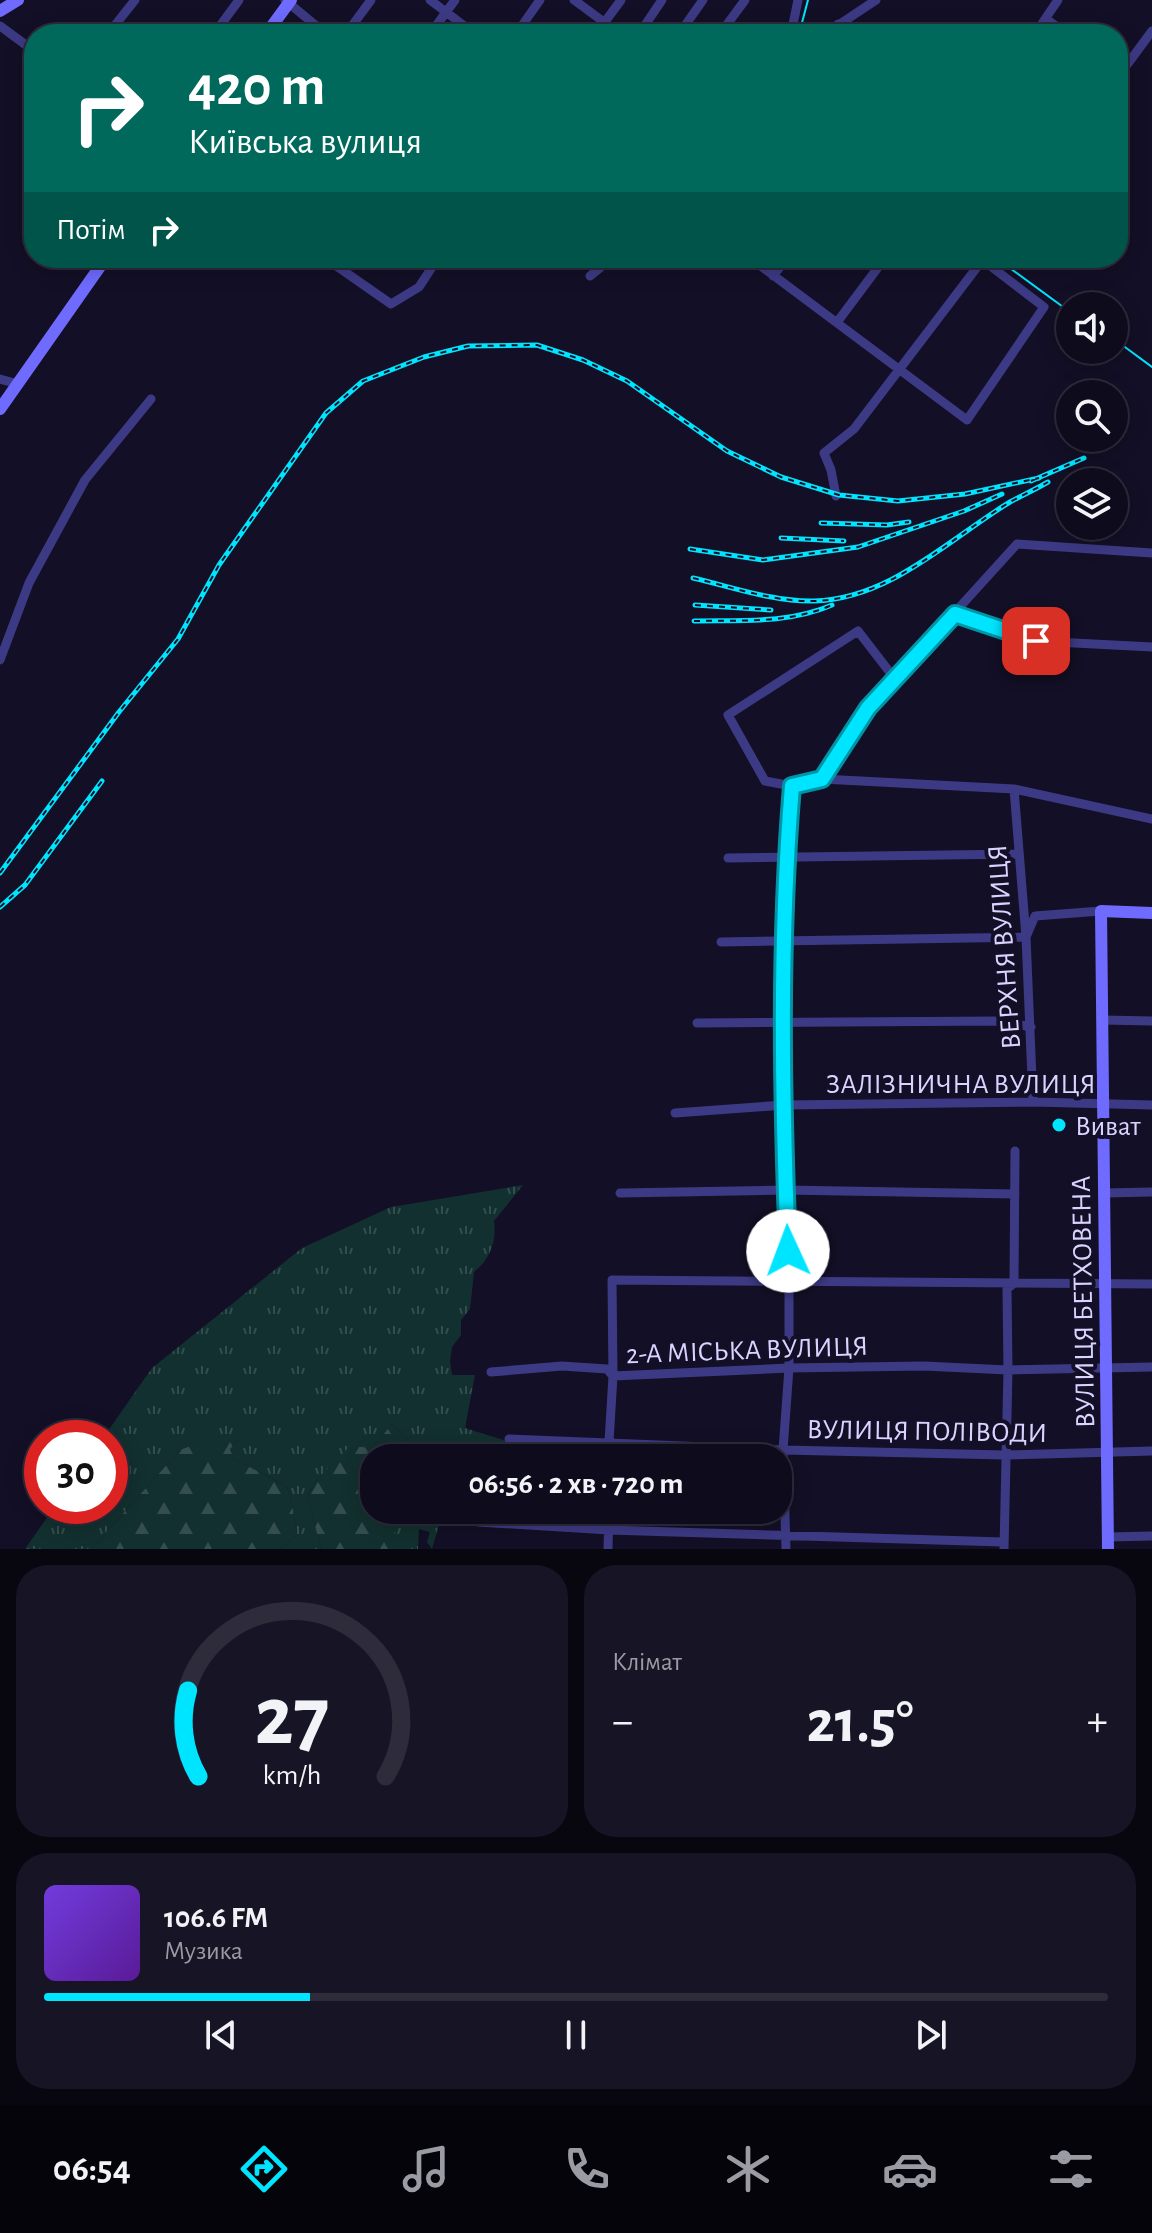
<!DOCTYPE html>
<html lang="uk">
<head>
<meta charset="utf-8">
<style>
  :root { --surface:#0e0b1c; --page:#171425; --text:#f1f3f6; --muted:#9b9ba3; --line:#2e2b3b; --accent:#00e5ff }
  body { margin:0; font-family:"Alegreya Sans",sans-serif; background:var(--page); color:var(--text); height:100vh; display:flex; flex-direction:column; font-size:30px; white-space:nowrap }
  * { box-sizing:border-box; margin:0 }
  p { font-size:26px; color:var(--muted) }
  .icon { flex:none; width:44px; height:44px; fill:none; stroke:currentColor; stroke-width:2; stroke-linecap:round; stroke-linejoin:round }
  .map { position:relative; height:1549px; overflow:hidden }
  .details { display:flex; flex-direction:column; gap:16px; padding:16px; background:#08060f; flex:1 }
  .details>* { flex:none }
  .guide { position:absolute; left:24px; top:24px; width:1104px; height:244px; border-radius:32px; box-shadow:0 4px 20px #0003,0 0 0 2px var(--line); background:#00695c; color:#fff; overflow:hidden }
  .tools { position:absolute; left:1056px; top:292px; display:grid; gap:16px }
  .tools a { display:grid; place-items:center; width:72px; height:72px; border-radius:50%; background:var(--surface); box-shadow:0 4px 20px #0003,0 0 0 2px var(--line); font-size:40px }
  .speed { position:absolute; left:24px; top:1420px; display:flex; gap:16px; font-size:40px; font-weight:700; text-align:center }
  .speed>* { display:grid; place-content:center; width:104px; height:104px; border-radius:50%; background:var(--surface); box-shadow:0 4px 20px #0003,0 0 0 2px var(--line); line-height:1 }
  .speed .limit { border:12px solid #d22; background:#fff; color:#111 }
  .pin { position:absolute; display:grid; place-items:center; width:68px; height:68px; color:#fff; margin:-34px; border-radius:16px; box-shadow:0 4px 12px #0006 }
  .me { position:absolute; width:88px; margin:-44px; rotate:358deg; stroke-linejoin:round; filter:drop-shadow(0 0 6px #0008) }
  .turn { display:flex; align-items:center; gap:28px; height:168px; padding:0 32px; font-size:36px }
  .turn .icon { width:104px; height:104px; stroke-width:2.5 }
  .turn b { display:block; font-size:56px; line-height:68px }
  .then { display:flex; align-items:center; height:76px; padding:0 32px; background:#0003; gap:16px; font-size:30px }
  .big { font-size:60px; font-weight:700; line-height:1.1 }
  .details .widget { flex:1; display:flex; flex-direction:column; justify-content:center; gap:12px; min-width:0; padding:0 28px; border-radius:32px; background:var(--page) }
  .details .dial { align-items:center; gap:0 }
  .dial svg { height:208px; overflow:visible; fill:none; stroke:var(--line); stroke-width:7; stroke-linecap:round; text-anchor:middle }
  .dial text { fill:var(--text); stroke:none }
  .song { display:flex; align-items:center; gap:24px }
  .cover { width:96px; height:96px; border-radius:12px; background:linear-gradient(135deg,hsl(260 70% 55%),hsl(270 70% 35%)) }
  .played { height:8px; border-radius:4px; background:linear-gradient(90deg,var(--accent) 25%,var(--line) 25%) }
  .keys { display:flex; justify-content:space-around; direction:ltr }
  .heat { display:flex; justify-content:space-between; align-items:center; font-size:44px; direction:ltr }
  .details .tiles { flex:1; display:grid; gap:16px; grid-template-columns:1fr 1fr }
  .widget:last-child { grid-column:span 2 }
  .trip { position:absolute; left:360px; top:1444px; width:432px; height:80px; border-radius:32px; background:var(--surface); box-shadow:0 4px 20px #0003,0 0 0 2px var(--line); font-weight:700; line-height:80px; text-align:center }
  .menu { display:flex; height:128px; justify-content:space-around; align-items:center; background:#06040b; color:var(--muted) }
  .menu .icon { width:56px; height:56px }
  .menu .on { color:var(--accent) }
  .menu b { font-size:36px; color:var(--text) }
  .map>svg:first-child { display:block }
  .grass { fill:url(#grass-tufts) }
  .forest { fill:url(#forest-firs) }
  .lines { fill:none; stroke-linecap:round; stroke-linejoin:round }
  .street { stroke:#3d3a85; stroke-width:9 }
  .secondary { stroke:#6f6bff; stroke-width:12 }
  .tram { stroke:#00e5ff; stroke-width:2 }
  .rail-casing { stroke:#00e5ff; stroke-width:5 }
  .rail { stroke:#130f26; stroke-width:2; stroke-dasharray:6; stroke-linecap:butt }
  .route-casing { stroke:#0095a6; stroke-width:20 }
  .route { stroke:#00e5ff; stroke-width:14 }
  .poi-dot { fill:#00e5ff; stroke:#130f26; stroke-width:3 }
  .labels { text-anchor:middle; stroke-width:8; stroke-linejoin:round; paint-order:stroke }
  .street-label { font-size:28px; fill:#d9d4ff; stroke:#130f26 }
  .poi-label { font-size:28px; fill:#d9d4ff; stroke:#130f26; text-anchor:start }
</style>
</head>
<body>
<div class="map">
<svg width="1152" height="1549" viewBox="0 0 1152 1549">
  <defs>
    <pattern id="grass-tufts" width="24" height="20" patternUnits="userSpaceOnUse" patternTransform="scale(2)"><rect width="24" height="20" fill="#12302f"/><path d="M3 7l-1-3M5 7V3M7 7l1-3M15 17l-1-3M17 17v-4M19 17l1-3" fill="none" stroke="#344d4e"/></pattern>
    <pattern id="forest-firs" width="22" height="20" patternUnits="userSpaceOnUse" patternTransform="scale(2)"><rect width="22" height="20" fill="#12302f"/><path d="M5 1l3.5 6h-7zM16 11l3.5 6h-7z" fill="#344d4e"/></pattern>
  </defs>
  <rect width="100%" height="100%" fill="#130f26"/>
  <!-- grass -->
  <path class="grass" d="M523 1185 494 1221C497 1241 490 1259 474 1272L470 1309 461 1320V1335L452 1347 450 1361 452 1375H475L465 1428 516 1444 515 1458H397L407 1437 392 1424 372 1448 318 1478 307 1496 321 1549H281L297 1534 290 1493 285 1485 234 1459 230 1449 242 1437 180 1450 91 1549H25L55 1506H110V1438H103L152 1368 302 1248 391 1207Z
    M399 1510H439V1525L432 1549 427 1542 430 1532 419 1529 418 1549H389Z"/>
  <!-- forest -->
  <path class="forest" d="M392 1424 407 1437 397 1458H374V1510H399L396 1528 389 1549H321L307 1496 318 1478 350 1446 372 1448Z
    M216 1436H243L230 1449 234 1459 285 1485 290 1493 297 1534 281 1549H91L180 1450Z"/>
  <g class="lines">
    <!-- street -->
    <path class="street" d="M285 0 326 34
      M430 0 475 34
      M574 0 620 34
      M1046 19 1067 34
      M838 24 849 34
      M0 26 34 51
      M108 34 135 0
      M214 34 239 0
      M346 34 371 0
      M430 34 455 0
      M516 34 540 0
      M596 34 621 0
      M639 34 662 0
      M679 34 703 0
      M720 34 745 0
      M791 34 798 0
      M825 34 876 0
      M1035 34 1058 0
      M1118 77 1152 31
      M1118 166H1119
      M325 258 391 304 419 287 438 258
      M750 258 967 420 1044 307 980 258
      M515 262 518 258
      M590 276 612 258
      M773 276 787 258
      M838 321 885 258
      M0 379 18 384
      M836 496 831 470 824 453 854 429 984 258
      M955 614 1036 641 1152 647
      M0 660 29 583 85 480 151 399
      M895 679 858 631 728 715 765 781 792 786 822 779 1014 789 1152 819
      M822 779 868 708 1017 544 1152 553
      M1014 789 1026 937 1033 1102
      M728 858 1019 854
      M721 942 1026 937 1035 916 1101 911
      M1102 1020 1152 1021
      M697 1023 999 1021 1031 1027
      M675 1113 784 1105 1033 1102 1152 1105
      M620 1193 785 1190 1015 1194
      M1105 1193 1152 1192
      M491 1372 562 1366 607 1369 613 1376 789 1368 924 1366 1008 1370 1152 1367
      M509 1439 783 1450 1005 1455 1152 1451
      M608 1458 613 1376 612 1280 1152 1284
      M478 1522 609 1530 1003 1542
      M1108 1537 1152 1536
      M608 1549 609 1510
      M786 1549 783 1450 789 1368V1282L782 1023 786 856 792 786
      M1004 1549 1008 1370 1007 1289 1014 1283 1015 1151"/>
    <!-- secondary -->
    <path class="secondary" d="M0 11 18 0
      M266 34 291 0
      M0 409 106 258
      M1108 1549 1101 911 1152 913"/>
    <!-- tram -->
    <path class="tram" d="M799 34 808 0
      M996 258 1070 312
      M1114 339 1152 367"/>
    <defs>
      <path id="rail" d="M1031 481 1084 458
        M821 523 887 525 909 522
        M781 538 844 541
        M690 549 763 560 858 547 964 511 1002 494
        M693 578C732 587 774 602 814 601 890 599 949 539 1010 502 1023 495 1036 489 1048 482
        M695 605 771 610
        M694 621C741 620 788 624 832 605
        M0 873 119 712 178 639 219 565 326 413 363 381 424 357 468 346 537 345 583 360 627 381 727 451 781 477 839 495 898 501 965 494 1039 478
        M0 907 25 885 102 781"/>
    </defs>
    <!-- rail casing -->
    <use href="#rail" class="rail-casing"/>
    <!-- rail -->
    <use href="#rail" class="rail"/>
  </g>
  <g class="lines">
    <defs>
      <path id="route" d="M788 1251C782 1096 779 941 792 786L822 779 868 708 955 614 1036 641"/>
    </defs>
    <!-- route casing -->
    <use href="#route" class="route-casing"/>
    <!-- route -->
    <use href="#route" class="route"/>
  </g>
  <!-- markers -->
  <circle class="poi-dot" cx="1059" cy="1125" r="8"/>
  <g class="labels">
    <!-- street labels -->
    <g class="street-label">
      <text transform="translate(1003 947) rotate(-94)" y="10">ВЕРХНЯ ВУЛИЦЯ</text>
      <text x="961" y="1093">ЗАЛІЗНИЧНА ВУЛИЦЯ</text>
      <text transform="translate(1082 1302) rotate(-91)" y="10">ВУЛИЦЯ БЕТХОВЕНА</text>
      <text transform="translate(747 1349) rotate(-2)" y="10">2-А МІСЬКА ВУЛИЦЯ</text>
      <text transform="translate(927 1430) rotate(1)" y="10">ВУЛИЦЯ ПОЛІВОДИ</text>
    </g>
    <!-- poi labels -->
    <g class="poi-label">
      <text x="1075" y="1135">Виват</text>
    </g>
  </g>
</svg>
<div class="tools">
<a><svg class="icon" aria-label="sound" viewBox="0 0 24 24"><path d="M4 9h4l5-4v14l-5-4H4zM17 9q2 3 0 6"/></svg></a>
<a><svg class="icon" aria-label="search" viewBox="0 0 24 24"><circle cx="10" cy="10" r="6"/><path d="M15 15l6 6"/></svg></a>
<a><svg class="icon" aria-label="layers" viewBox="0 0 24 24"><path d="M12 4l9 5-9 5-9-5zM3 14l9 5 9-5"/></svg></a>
</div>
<div class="speed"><div class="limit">30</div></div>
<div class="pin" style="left:1036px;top:641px;background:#d93025"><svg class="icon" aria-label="arrive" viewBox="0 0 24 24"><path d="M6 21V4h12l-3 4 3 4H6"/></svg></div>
<svg class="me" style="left:788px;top:1251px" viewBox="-20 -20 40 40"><circle r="19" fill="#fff"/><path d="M0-13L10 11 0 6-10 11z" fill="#00e5ff"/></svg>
<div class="trip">06:56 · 2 хв · 720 m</div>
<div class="guide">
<div class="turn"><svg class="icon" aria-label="right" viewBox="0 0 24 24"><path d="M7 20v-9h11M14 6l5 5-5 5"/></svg><div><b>420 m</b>Київська вулиця</div></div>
<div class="then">Потім<svg class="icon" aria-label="right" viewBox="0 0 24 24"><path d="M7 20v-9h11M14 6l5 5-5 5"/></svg></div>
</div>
</div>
<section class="details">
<div class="tiles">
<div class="widget dial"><svg viewBox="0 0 100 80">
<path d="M14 69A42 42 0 1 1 86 69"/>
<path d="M14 69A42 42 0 0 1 10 36" stroke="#00e5ff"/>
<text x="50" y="56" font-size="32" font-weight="700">27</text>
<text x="50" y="72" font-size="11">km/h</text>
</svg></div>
<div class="widget"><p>Клімат</p>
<div class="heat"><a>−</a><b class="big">21.5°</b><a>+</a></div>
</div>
<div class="widget">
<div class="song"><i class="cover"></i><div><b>106.6 FM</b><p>Музика</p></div></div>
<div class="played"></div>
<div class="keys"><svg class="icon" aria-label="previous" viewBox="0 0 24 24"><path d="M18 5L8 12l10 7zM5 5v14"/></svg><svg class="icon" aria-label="pause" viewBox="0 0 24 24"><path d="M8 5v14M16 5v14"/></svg><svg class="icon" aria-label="next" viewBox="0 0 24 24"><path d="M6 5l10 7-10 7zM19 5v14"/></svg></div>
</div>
</div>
</section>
<nav class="menu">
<b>06:54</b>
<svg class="icon on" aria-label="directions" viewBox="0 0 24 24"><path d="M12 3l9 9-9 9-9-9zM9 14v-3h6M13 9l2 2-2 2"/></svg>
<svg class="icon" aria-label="music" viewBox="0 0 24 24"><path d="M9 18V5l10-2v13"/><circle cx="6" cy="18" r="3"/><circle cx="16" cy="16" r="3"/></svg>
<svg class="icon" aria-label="phone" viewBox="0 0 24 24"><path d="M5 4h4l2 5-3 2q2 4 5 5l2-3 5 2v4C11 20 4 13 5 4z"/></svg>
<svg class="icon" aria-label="climate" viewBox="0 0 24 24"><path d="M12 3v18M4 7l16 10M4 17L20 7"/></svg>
<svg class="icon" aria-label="car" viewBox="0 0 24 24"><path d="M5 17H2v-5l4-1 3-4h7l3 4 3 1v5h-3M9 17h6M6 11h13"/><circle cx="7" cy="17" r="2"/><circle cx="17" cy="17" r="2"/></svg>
<svg class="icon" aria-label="filters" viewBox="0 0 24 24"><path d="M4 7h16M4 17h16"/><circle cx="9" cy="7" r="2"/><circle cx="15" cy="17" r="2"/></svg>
</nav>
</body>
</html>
